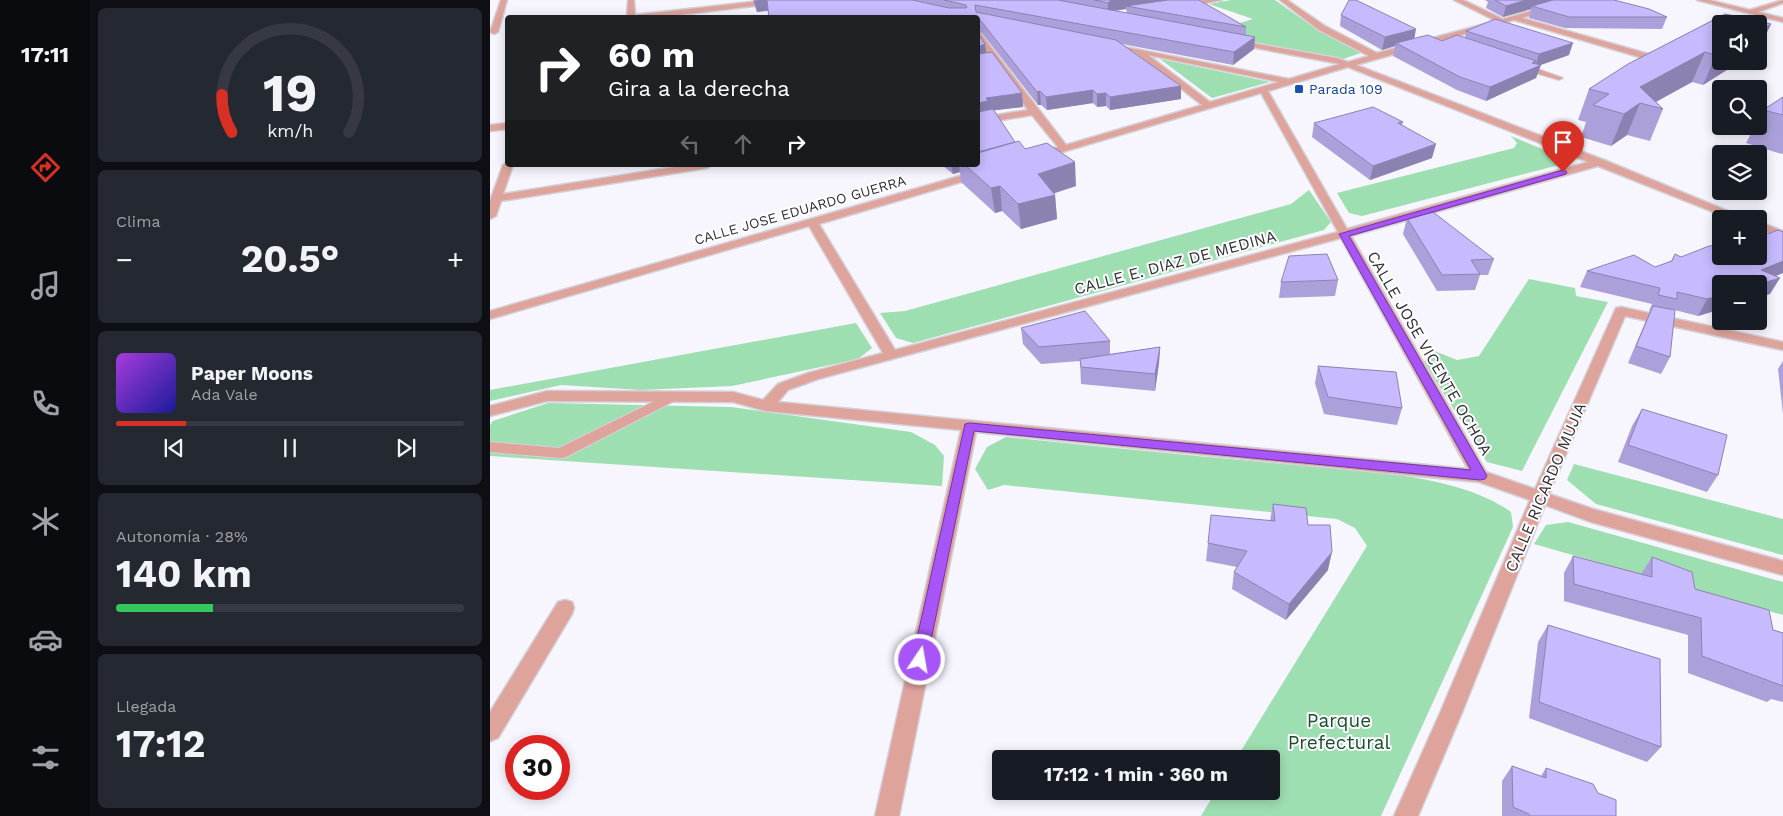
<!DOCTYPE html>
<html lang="es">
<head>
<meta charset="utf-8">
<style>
  :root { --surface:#171b24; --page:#242831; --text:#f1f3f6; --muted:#9ea1a6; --line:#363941; --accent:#d93025 }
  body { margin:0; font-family:"Work Sans",sans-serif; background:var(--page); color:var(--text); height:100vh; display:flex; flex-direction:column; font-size:19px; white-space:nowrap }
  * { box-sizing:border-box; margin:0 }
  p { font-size:16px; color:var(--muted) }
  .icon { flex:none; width:28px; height:28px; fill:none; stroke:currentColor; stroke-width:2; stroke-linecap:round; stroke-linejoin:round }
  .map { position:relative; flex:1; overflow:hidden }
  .side { display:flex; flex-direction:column; gap:8px; padding:8px; background:#0d0f14; width:400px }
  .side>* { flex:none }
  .banner { position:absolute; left:15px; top:15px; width:475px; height:152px; border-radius:5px; box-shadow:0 2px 12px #0003; background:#202124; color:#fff; overflow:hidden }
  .tools { position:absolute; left:1222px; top:15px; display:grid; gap:10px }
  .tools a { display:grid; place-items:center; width:55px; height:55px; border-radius:5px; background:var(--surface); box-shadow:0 2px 12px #0003; font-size:25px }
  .speed { position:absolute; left:15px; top:735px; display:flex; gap:10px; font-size:25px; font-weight:700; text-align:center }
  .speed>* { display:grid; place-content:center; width:65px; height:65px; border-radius:50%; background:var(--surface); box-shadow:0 2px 12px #0003; line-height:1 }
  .speed .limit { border:8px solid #d22; background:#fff; color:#111 }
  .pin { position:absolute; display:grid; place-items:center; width:42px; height:42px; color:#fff; margin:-51px -21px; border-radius:50% 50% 50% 0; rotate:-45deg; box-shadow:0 0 5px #0007 }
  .pin .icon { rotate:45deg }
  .me { position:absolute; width:55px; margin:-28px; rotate:12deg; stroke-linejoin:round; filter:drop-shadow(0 0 4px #0008) }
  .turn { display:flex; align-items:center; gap:18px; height:105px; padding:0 20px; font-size:22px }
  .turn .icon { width:65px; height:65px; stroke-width:2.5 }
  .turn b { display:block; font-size:35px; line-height:42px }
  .lanes { display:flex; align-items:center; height:48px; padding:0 20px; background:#0003; justify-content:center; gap:25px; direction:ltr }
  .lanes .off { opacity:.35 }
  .big { font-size:38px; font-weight:700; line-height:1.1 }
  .side .tile { flex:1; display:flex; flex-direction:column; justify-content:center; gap:8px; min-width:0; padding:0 18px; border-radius:8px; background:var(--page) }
  .side .dial { align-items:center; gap:0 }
  .dial svg { height:130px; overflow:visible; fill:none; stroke:var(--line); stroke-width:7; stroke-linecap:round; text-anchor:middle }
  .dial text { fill:var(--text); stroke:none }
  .song { display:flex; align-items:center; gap:15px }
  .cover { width:60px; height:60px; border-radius:8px; background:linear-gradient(135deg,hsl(280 70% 55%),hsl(240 70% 35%)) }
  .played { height:5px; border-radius:2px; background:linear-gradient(90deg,var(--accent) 20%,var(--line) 20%) }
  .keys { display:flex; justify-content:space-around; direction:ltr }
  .heat { display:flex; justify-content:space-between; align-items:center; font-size:28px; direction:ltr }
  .charge { height:8px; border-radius:4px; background:linear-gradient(90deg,#34c759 28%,var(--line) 0) }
  .trip { position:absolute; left:502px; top:750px; width:288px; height:50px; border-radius:5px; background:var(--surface); box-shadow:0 2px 12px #0003; font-weight:700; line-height:50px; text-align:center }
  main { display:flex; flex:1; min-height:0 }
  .menu { display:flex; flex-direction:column; width:90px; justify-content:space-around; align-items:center; background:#090b0e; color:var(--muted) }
  .menu .icon { width:35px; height:35px }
  .menu .current { color:var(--accent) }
  .menu b { font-size:22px; color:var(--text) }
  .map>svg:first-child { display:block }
  .green { fill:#9edfb1 }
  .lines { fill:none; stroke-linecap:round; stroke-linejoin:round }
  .service-casing { stroke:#d3d1da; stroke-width:2 }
  .minor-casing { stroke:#d3d1da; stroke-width:3 }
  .service { fill:#dea49c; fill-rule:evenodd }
  .minor { fill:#dea49c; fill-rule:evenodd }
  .wall { fill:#aca0da; fill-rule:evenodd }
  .shaded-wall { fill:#8c82b2 }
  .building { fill:#c8bafe; stroke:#8c82b2 }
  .route { fill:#a855f7; stroke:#6d37a1 }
  .transit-dot { fill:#1a4fb4; stroke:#fff; stroke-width:2 }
  .labels { text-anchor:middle; stroke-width:4; stroke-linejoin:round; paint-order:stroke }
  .far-transit-label { font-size:14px; fill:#164399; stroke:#fff; text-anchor:start }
  .far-street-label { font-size:14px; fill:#2f2d35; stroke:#fff }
  .street-label { font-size:16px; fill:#2f2d35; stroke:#fff }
  .near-park-label { font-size:19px; fill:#1a4c2d; stroke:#fff }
</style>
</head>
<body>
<main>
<nav class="menu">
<b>17:11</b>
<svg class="icon current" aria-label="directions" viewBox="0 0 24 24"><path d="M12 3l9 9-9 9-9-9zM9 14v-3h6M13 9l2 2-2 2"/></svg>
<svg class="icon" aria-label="music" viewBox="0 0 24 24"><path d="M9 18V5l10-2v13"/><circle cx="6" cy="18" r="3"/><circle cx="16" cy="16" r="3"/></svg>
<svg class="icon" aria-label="phone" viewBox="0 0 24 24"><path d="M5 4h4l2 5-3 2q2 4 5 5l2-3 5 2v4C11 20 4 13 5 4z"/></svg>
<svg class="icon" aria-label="climate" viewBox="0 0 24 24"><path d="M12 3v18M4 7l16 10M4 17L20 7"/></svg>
<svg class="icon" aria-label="car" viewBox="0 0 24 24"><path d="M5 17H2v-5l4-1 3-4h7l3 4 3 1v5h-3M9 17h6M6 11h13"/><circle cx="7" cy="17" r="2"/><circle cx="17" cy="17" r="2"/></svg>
<svg class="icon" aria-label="filters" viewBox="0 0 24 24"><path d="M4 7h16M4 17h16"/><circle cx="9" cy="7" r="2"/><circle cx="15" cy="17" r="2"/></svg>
</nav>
<section class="side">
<div class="tile dial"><svg viewBox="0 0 100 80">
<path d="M14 69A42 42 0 1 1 86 69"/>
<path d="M14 69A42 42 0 0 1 8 46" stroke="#d93025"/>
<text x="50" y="56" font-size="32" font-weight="700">19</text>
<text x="50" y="72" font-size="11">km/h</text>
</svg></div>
<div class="tile"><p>Clima</p>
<div class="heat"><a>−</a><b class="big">20.5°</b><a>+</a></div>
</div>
<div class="tile">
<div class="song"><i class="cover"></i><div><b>Paper Moons</b><p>Ada Vale</p></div></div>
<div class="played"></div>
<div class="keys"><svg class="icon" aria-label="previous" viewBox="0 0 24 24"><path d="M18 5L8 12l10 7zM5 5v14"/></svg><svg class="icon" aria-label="pause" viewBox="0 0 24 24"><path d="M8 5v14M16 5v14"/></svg><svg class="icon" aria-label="next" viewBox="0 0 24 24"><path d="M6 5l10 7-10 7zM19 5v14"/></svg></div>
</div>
<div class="tile"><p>Autonomía · 28%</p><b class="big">140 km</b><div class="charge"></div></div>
<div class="tile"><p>Llegada</p><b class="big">17:12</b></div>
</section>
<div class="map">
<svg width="1293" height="816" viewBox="0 0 1293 816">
  <rect width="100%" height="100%" fill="#f7f5fe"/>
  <!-- green -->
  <path class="green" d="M741 0H785L822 26 871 53 853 59 717 33 763 19 719 4Z
    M670 59 780 82 722 98Z
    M1021 136 1074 158 1073 164 872 216 859 213 847 193 1024 148 1027 143Z
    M819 190 841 222 834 230 423 343 406 338 390 313 415 311 801 204Z
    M1039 279 1085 288 1086 296 1118 302 1032 471 997 462 934 362 942 350 967 360 989 356Z
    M366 323 382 348 368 359 242 386 151 390 71 385 0 401V390Z
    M58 403 241 407 421 432 445 445 454 456 452 486 0 456V425L3 421Z
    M516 437C601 446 686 454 772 462 842 469 964 470 1021 512L1023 527 891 816H711L726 791H781V759H746L877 546 865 528 847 519 514 485 498 490 485 469 497 447Z
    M1084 464 1293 519V555L1106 504 1077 480Z
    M1078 522 1293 582V615L1044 544 1056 525Z"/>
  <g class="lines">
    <defs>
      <path id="service" d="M1028 64H1034L1073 78 1069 80 1028 68Z
        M181 393 186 394 188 397 186 400 76 457 71 458 0 452V442L69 448Z"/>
      <path id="minor" d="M11 0H17L8 32 4 34 0 32Z
        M138 0H144L145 15 279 0H300L297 2 164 18H137Z
        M714 0H732L694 7 691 5Z
        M790 0H797L835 26 887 53 1006 21 964 0H973L1013 19 1079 0H1089L1032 18 1162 55V59H1156L1024 20 866 65 1114 160 1257 219H1241L1108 166 861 236 996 472 1045 489 1126 308 1131 307 1293 342V350L1135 316 1059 494 1103 509 1293 561V575L1101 522 1055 505 971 715 928 816H904L950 713 1040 500 989 482 486 432 409 816H385L471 430 276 411 243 402 57 401 0 416V406L57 391 243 392 273 400 288 384 318 373 393 353 319 226 0 319V311L491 170 495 171 496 173 495 175 329 224 405 350 848 232 771 93 549 159 544 156 545 154 568 147 542 115 488 124V118L538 110 488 41V34H491L576 145 712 105 646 53 615 47V43L799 79 850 64 745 44 741 42 745 40 847 58 858 62 879 56 829 30ZM658 55 789 82 720 102ZM858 67 1098 162 857 229 778 91ZM851 238 978 469 288 402 298 390 328 379Z
        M1207 0H1219L1260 10 1293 0V3L1268 12 1293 18V22Z
        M18 123V129L0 131V125Z
        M18 162V165H23L13 194 197 165H222L217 168 11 201 6 216 0 219V201L13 165Z
        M1269 222 1293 231V238L1269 229Z
        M75 600 82 602 84 608 82 614 8 738 0 741V712L68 602Z"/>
    </defs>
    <!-- service casing -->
    <use href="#service" class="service-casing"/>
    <!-- minor casing -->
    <use href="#minor" class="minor-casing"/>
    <!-- service -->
    <use href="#service" class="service"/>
    <!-- minor -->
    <use href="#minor" class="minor"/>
  </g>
  <!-- wall -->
  <path class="wall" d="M263 0H709L756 27V35L765 37 764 49 743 65 632 44 691 86V99L620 110 616 106 607 107 603 103 557 110 551 105H548L492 33H488V18L278 11 267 12ZM636 9 637 13 625 11Z
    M995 0H1124L1177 17 1172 29 1075 28 1039 18 1041 9 1013 17 996 8 998 2Z
    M1235 14 1281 24 1269 48V24H1231V61H1251L1213 85 1202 82 1166 102 1173 109 1160 141 1137 135 1121 146 1091 137 1096 122 1088 120 1099 89 1138 64Z
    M851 15 924 38 952 41 975 38 976 31 1079 55 1050 65 1046 78 996 101 967 90 903 56 905 46 892 50 850 26Z
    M495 44 496 53 532 93 533 107 504 110 525 143 586 186 564 193 565 195 567 219 531 229 512 211 505 213 471 182 470 172 463 174 452 165H488Z
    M1293 97V153L1292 154 1256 143 1265 126H1269V119L1273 110Z
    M913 122 912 125 942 158 880 180 822 137 824 123Z
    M917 218 1004 259 998 275H990L985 290 947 291 913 234Z
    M1293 232V273L1285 276 1280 294 1208 316 1181 309 1180 357 1171 374 1138 363 1160 311H1159L1162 304 1090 287 1097 271 1165 267 1181 261 1185 254 1191 257 1231 256Z
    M848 280 845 296 789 298 791 282Z
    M531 328 620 341V354L670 347 669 363 665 391 591 384 590 361 551 364 533 344Z
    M1293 361V414L1288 369Z
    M828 366 912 408 907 425 834 414 825 383Z
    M1152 409 1228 475 1217 492 1128 462 1142 426Z
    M783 504 818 525 838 570 796 620 742 589 744 572 747 567 716 561 718 543 780 521Z
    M1083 556 1151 574 1162 557 1205 589 1283 630 1293 633V702L1281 699 1277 702 1198 673V635L1074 601V573Z
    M1058 625 1171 747 1157 762 1039 718 1048 642Z
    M1022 766 1051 776 1056 768 1108 793 1126 816H1012V781Z"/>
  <!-- shaded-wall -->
  <path class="shaded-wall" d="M268 0H277L280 10 267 12 264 1Z
    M621 0H692L636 6V9L622 11 618 14V3Z
    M1036 0H1072L1042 6 1041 9 1013 17 1016 6Z
    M1281 24 1269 48V31Z
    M926 29 924 41 906 43 905 46 892 50 895 37Z
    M765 37 764 49 743 65 744 52Z
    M1083 43 1079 55 1045 67 1049 54Z
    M495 44 497 57 488 60V47Z
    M1215 52 1202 82 1160 105 1150 103 1137 135 1121 146 1134 114 1150 87Z
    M1231 53V61H1251L1213 85 1226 55Z
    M1046 61 1044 68 1051 65 1046 78 996 101 1000 87Z
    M691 86V99L620 110V97Z
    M603 90V103L557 110 556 97Z
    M550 91 551 105H548L547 92Z
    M532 93 533 107 499 111 488 117V103L496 98Z
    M616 93V106L607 107V94Z
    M946 144 942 158 880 180 883 166Z
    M585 162 586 186 550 198 548 174Z
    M461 165H469L470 172 463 174Z
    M510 186 512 211 505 213 501 188Z
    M565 195 567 219 531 229 528 204Z
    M1293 261V273L1266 284 1271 270Z
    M1290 278 1280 294 1269 297V284Z
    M1231 295V309L1208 316 1217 299Z
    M670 347 669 363 665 391V374Z
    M842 552 838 570 796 620 799 604Z"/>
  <!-- building -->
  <path class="building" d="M277 0H422L459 8H476L477 7 476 5 454 0H568L765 37 744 52 485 5 486 12 626 40 691 86 620 97 616 93 607 94 603 90 556 97 550 91 547 92 491 21 488 20V18H279Z
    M604 0H621L618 3Z
    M678 0H709L756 27 636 6Z
    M859 0H866L926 29 895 37 851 15Z
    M1005 0H1036L1016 6Z
    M1063 0H1124L1159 9 1177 17H1079L1042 6Z
    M1235 14 1281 24 1269 31V24H1231V53L1226 55 1215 52 1150 87 1173 109 1150 103 1134 114 1103 105 1119 94 1099 89 1138 64Z
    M1005 19 1083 43 1049 54 976 31Z
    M488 34 495 44 488 47Z
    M938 35 952 41 967 35 1046 61 1042 63 1051 65 1000 87 970 77 906 43Z
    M502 52 532 93 496 98 498 101 488 103V54Z
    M1293 97V115L1273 110Z
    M883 107 913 122 908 123 946 144 883 166 824 123Z
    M503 109 525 142 488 152V112Z
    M529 141 535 149 557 143 585 162 548 174 565 195 528 204 510 186 501 188 475 165H488V153Z
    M943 212 1004 259 981 260 990 274 952 275 917 218Z
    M1288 230 1293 232V261L1271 270 1290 278 1269 284H1231V295L1217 299 1187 292V299L1168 295 1170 288 1097 271 1144 255 1165 267 1182 261 1185 254 1191 257 1219 246 1231 245V256H1269V237Z
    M837 254 848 280 791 282 799 256Z
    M1163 306 1185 310 1180 357 1146 346Z
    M595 311 620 341 549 347 531 328Z
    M670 347 665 374 591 367 590 359Z
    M828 366 906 372 912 408 838 397Z
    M1152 409 1237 435 1228 475 1138 445Z
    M783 504 816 508 818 525H840L842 552 799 604 744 572 757 551 718 543 721 515 785 521Z
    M1083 556 1162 577V557L1202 572 1205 589 1279 610 1283 630 1293 633V686L1212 656 1211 618 1084 584Z
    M1058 625 1170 659 1171 747 1049 702Z
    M1022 766 1056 778V768L1103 784 1108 793 1126 800V816H1040L1039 814 1023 807Z"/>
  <!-- route -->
  <path class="route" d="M1073 170 1077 172 1076 174 859 236 997 476 995 479 990 480 484 431 437 660 435 665 430 667 424 665 422 660 475 424 480 423 981 470 849 234Z"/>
  <!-- markers -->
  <rect class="transit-dot" x="804" y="84" width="10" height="10" rx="2.5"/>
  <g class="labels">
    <!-- far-transit labels -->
    <g class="far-transit-label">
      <text x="819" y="94">Parada 109</text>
    </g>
    <!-- far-street labels -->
    <g class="far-street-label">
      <text transform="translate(310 210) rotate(-16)" y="5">CALLE JOSE EDUARDO GUERRA</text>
    </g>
    <!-- street labels -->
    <g class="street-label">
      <text transform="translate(685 262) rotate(-15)" y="6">CALLE E. DIAZ DE MEDINA</text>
      <text transform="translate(940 353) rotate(60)" y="6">CALLE JOSE VICENTE OCHOA</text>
      <text transform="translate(1055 487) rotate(-67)" y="6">CALLE RICARDO MUJIA</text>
    </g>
    <!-- near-park labels -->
    <g class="near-park-label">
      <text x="849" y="727">Parque<tspan x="849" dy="22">Prefectural</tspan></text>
    </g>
  </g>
</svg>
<div class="tools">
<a><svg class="icon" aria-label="sound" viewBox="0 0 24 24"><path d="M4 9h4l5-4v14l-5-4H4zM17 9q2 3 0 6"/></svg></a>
<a><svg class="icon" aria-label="search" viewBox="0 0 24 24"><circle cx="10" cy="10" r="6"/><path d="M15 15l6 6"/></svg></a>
<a><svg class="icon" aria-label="layers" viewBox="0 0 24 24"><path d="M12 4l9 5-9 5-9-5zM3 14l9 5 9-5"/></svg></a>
<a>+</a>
<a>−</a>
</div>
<div class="speed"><div class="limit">30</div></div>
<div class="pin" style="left:1073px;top:172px;background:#d93025"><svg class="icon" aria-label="arrive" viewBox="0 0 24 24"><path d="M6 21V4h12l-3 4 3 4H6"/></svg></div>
<svg class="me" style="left:430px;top:660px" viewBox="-20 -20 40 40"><circle r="17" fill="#a855f7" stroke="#fff" stroke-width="3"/><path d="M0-11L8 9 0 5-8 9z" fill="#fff"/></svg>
<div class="trip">17:12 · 1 min · 360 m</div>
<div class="banner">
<div class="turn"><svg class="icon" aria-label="right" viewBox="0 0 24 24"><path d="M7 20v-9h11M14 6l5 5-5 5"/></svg><div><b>60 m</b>Gira a la derecha</div></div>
<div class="lanes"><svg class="icon off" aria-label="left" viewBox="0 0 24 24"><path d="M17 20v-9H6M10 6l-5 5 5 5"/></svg><svg class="icon off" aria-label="ahead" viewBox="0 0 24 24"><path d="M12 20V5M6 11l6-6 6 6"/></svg><svg class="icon" aria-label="right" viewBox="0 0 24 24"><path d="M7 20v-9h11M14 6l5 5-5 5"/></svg></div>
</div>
</div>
</main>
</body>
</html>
